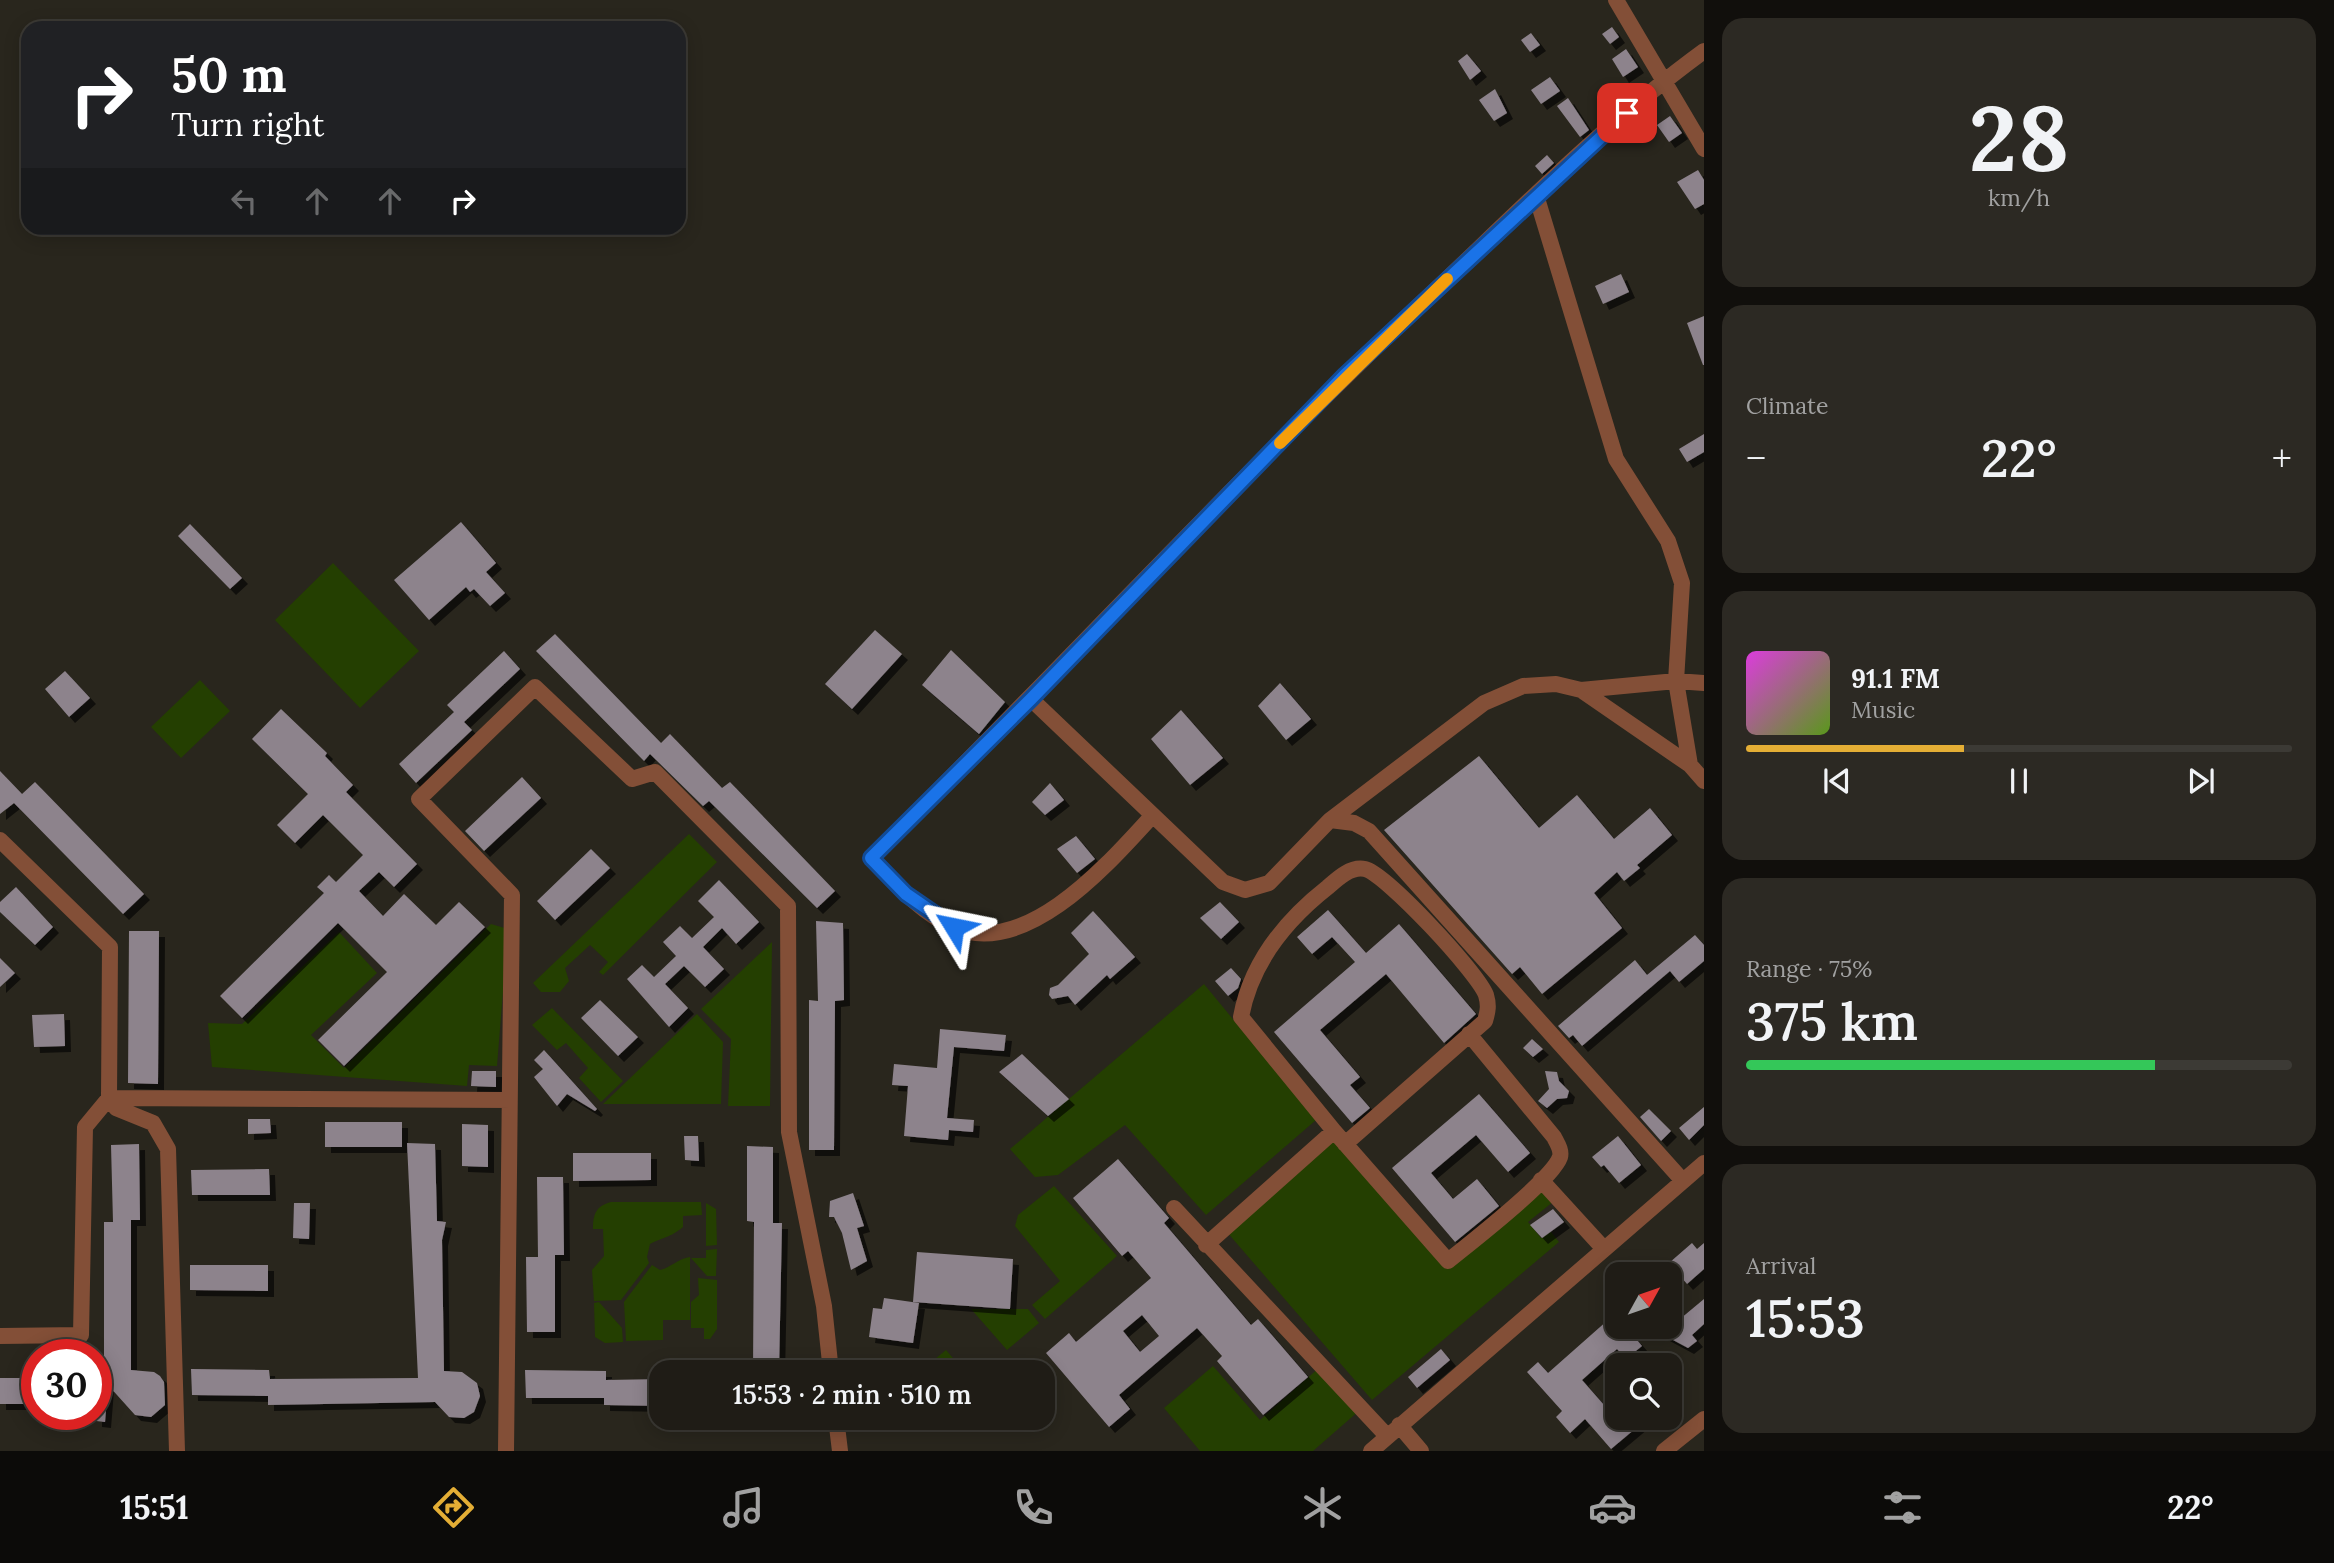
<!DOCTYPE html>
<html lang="en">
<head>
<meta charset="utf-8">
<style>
  :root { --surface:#1f1c16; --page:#2c2923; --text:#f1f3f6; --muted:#a1a1a1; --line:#3c3a35; --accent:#e4ae35 }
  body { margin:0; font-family:Lora,serif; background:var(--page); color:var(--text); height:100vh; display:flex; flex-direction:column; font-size:26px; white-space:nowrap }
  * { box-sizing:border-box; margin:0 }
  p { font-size:23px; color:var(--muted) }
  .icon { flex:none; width:38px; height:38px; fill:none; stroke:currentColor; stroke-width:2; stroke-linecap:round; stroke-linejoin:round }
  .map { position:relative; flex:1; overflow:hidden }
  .panel { display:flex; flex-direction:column; gap:18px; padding:18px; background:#110f0c; width:630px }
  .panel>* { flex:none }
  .banner { position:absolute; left:21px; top:21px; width:665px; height:214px; border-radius:21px; box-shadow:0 4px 18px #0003,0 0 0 2px var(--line); background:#202124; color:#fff; overflow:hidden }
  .needle { width:46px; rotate:50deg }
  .tools { position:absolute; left:1605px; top:1262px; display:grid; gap:14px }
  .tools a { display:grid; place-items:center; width:77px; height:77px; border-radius:14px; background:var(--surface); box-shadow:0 4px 18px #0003,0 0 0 2px var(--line); font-size:35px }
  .speed { position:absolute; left:21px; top:1339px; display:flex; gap:14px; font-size:35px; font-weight:700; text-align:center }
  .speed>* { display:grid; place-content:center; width:91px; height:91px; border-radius:50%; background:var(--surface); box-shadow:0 4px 18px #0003,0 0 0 2px var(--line); line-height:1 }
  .speed .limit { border:10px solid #d22; background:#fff; color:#111 }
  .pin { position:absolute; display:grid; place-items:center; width:60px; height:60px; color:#fff; margin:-30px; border-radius:14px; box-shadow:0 4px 10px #0006 }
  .me { position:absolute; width:77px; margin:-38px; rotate:305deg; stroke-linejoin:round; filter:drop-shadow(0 0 5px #0008) }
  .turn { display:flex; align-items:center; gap:24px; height:147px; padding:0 35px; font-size:32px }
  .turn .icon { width:91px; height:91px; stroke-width:2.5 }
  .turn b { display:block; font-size:49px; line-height:60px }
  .lanes { display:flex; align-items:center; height:66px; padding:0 35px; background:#0003; justify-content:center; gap:35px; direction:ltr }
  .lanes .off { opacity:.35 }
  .big { font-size:52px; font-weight:600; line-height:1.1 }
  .panel .widget { flex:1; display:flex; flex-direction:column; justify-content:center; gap:10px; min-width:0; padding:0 24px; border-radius:21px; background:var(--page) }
  .panel .dial { align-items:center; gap:0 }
  .dial b { font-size:91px; line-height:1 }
  .song { display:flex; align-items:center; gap:21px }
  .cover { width:84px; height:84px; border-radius:10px; background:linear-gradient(135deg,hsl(300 70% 55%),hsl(90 70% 35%)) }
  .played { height:7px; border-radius:4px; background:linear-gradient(90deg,var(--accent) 40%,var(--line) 40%) }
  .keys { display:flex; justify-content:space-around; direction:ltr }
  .heat { display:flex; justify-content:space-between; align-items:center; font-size:38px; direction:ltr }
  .charge { height:10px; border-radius:5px; background:linear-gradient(90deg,#34c759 75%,var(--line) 0) }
  .trip { position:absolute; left:649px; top:1360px; width:406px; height:70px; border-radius:21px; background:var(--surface); box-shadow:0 4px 18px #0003,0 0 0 2px var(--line); font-weight:600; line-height:70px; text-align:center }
  .menu { display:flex; height:112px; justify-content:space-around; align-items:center; background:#0c0b09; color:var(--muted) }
  .menu .icon { width:49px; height:49px }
  .menu .selected { color:var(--accent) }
  .menu b { font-size:32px; color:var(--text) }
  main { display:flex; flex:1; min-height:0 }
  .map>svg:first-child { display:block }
  .green { fill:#243f01 }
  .building { fill:#8d838c; fill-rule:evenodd; filter:url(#shadow) }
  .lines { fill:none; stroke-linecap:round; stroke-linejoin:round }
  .minor { stroke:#834f37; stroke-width:16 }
  .route-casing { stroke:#114b97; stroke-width:18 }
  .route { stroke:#1a73e8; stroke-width:12 }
  .slow { stroke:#f59e0b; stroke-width:12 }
</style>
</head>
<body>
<main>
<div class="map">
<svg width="1704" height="1451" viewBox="0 0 1704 1451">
  <defs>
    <filter id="shadow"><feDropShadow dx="6" dy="6" stdDeviation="0" flood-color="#0009"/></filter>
  </defs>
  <rect width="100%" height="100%" fill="#29261d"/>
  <!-- green -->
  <path class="green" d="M333 563 419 651 360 708 275 620Z
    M200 680 230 711 181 758 151 727Z
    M689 834 717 862 603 975 599 972 608 962 590 945 565 968 569 981 560 992H541L533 983Z
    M491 924 508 929 497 1066 469 1065 467 1086 212 1067 208 1023 242 1024 339 932 377 973 311 1035 344 1068Z
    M772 942 770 1106H728L731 1039 701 1009Z
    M1204 984 1316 1120 1206 1215 1125 1125 1058 1175 1035 1177 1010 1149Z
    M552 1008 623 1081 601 1102 579 1078 588 1068 566 1043 557 1050 532 1025Z
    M697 1014 723 1042 721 1104H603Z
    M1335 1136 1448 1268 1546 1183 1559 1197 1528 1222 1541 1238 1551 1232 1559 1242 1372 1400 1226 1231Z
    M1054 1186 1117 1256 1045 1319 1032 1305 1060 1281 1015 1226 1018 1215Z
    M611 1202H701L702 1215 683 1216V1227C670 1238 663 1237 650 1244L647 1257 649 1263 621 1300 594 1301 592 1270 604 1256 603 1229H593C593 1214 596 1206 611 1202Z
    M706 1203 716 1209 717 1245 706 1246Z
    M717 1249 716 1276H707L691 1258H706V1250Z
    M690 1257V1320H663V1340L626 1341 624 1302 652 1265 660 1270C672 1267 677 1259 690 1257Z
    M698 1278 717 1280V1329L710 1339H704V1328H691V1302L699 1295Z
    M599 1302 622 1328 623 1342 605 1343 595 1337 594 1303Z
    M971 1309H1028L1039 1323 1007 1350Z
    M946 1350 965 1372H919Z
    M1213 1366 1260 1420 1321 1366 1360 1410 1313 1451H1200L1164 1408Z
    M946 1418H1013L999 1431Z"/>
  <!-- building -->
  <path class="building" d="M1612 27 1619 37 1610 44 1602 34Z
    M1531 33 1540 45 1530 52 1521 40Z
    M1626 49 1638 67 1623 77 1612 59Z
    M1467 54 1481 71 1470 80 1458 61Z
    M1550 77 1560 91 1541 104 1531 90Z
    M1495 89 1507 113 1494 121 1479 100Z
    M1568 98 1589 130 1580 137 1557 106Z
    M1670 116 1682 133 1669 142 1657 125Z
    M1547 155 1554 163 1542 174 1535 166Z
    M1698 170 1704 180V204L1695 209 1677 182Z
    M1621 274 1629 292 1603 304 1595 286Z
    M1704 316V365H1703L1687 323Z
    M1704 434V452L1687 462 1679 449Z
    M461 522 496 563 486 572 505 593 490 606 474 589 470 592 466 587 429 620 394 580Z
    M190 524 242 578 230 589 178 536Z
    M875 630 902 654 852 709 825 684Z
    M555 634 661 743 670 734 722 788 730 782 835 891 817 908 709 801 703 806 650 754 644 761 536 651Z
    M951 650 1005 702 979 734 922 685Z
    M504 651 520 669 464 722 472 730 416 783 399 764 454 712 447 705Z
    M65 671 90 698 69 717 45 689Z
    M1280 683 1311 719 1286 740 1258 706Z
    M281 709 327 753 325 756 353 785 346 792 417 864 394 887 379 872 359 891 383 916 404 894 436 925 459 902 485 927 344 1066 318 1040 387 972 338 923 242 1018 220 996 324 893 317 887 329 875 336 882 363 855 323 815 295 843 277 825 308 794 252 739Z
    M1181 710 1223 758 1190 785 1151 739Z
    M1479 756 1539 828 1577 795 1614 839 1650 808 1672 835 1637 865 1640 868 1624 881 1617 872 1594 893 1622 928 1542 994 1520 967 1512 974 1384 830Z
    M0 771 22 794 35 782 144 894 123 914 14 803 0 814Z
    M522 777 541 798 484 851 465 831Z
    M1050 783 1064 800 1045 815 1032 802Z
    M1076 836 1095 859 1077 873 1057 849Z
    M591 849 610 868 555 920 537 901Z
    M719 880 759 922 736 944 722 928 703 947 724 969 705 987 684 966 665 984 688 1008 669 1027 627 979 642 965 654 977 676 956 663 942 680 926 692 938 714 917 698 901Z
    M16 887 53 927 35 945 0 912V902Z
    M1220 902 1239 922 1221 939 1200 918Z
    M1328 910 1366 953 1399 924 1476 1014 1444 1043 1386 974 1320 1030 1360 1077 1350 1085 1370 1108 1352 1123 1274 1032 1355 962 1332 937 1312 954 1297 937Z
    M1093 911 1135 957 1110 979 1107 975 1075 1005 1068 996 1052 999 1049 995 1050 988 1058 985 1089 954 1071 933Z
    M816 921 843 923 844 1000 835 1001 834 1150H809V1000L818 1001Z
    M129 931H159L158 1084 128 1083Z
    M1695 935 1704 945V961L1679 982 1670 971 1582 1046 1573 1035 1569 1038 1558 1026 1635 960 1647 975Z
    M0 958 15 973 0 987Z
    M1231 968 1241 979 1238 988 1228 996 1215 981Z
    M600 1000 638 1037 618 1056 581 1018Z
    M64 1014 65 1046 34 1047 32 1015Z
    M940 1029 1006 1035 1004 1051 954 1047 947 1118 974 1120 973 1132 949 1130 948 1140 904 1136 908 1086 892 1085 894 1064 937 1068Z
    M1532 1039 1543 1049 1533 1057 1523 1048Z
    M544 1050 597 1109 595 1111 567 1094 557 1106 534 1077 543 1069 534 1060Z
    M1022 1054 1069 1099 1048 1116 999 1072Z
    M472 1071H496V1087L471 1086Z
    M1545 1071 1557 1072 1559 1081 1569 1091 1567 1098 1557 1099 1547 1108 1538 1101 1549 1089Z
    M1479 1094 1530 1153 1508 1172 1476 1135 1431 1173 1453 1199 1477 1179 1499 1206 1455 1242 1392 1168Z
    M1704 1107V1125L1689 1140 1679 1128Z
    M1649 1109 1671 1131 1661 1141 1640 1117Z
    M248 1119H270L271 1133 248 1134Z
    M325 1122H402V1147H325Z
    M462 1124 488 1125V1167L462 1166Z
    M684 1136H698L699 1161 685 1160Z
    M1618 1136 1641 1165 1619 1183 1604 1165 1601 1167 1592 1157Z
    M407 1143 435 1144 437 1221 446 1222 442 1240 444 1371 462 1372 477 1383 480 1396 474 1412 464 1418 449 1417 435 1402 268 1405V1396L192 1395 191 1369 269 1370 270 1379 418 1378Z
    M139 1144 140 1220H131V1370L154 1372 160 1376 164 1382 165 1405 151 1417 135 1415 108 1385 105 1422 96 1421V1377H104V1222H113L111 1145Z
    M747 1146 773 1147V1223H782L779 1372H753L754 1222 747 1221Z
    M573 1153H651V1180L573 1181Z
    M1118 1159 1169 1218 1164 1223 1251 1325 1258 1319 1308 1377 1263 1415 1217 1361 1222 1356 1197 1328 1119 1395 1130 1409 1109 1427 1046 1353 1069 1333 1076 1342 1151 1278 1128 1251 1122 1256 1073 1198ZM1142 1315 1159 1336 1140 1352 1123 1331Z
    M269 1169 270 1195H192L191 1170Z
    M537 1177H563L564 1255H555V1332H527L526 1257H538Z
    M853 1193 864 1226 857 1228 867 1261 851 1270 842 1233 834 1217H829L830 1201Z
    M294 1203H310L309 1239 293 1238Z
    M1553 1209 1564 1222 1542 1238 1530 1225Z
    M1692 1243 1697 1249 1704 1243V1269L1687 1284 1669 1263Z
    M917 1252 1013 1259 1010 1309 913 1302Z
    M190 1265H268V1291L190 1290Z
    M884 1298 919 1303 913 1343 869 1337 873 1308 882 1309Z
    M1704 1299V1324L1692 1335 1697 1341 1688 1348 1662 1334Z
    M1617 1312V1326H1625L1642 1346 1626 1359 1617 1349 1582 1380 1611 1413 1617 1408V1418H1648L1611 1449 1585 1419 1570 1433 1556 1417 1562 1411 1527 1372 1538 1362 1548 1373Z
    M1441 1349 1450 1360 1417 1388 1408 1377Z
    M525 1370 606 1371V1380L662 1379V1406L604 1405V1398H526Z
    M0 1378H37V1404H0Z"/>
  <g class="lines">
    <!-- minor -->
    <path class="minor" d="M1616 0 1704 149
      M1536 195 1616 459 1668 541 1682 583 1676 681 1690 765 1704 781
      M1581 690 1690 765
      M1031 699 1223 882 1245 890 1269 883 1330 820 1354 823 1369 831 1683 1181
      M1152 816C1108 864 1026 959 953 927 921 913 895 883 871 858 1064 666 1249 466 1447 279 1530 200 1612 118 1704 51
      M1330 820 1484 703 1523 686 1556 684 1581 690 1676 681 1704 683
      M0 840 110 947 109 1098 509 1100
      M1334 1131 1241 1017C1251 962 1286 920 1328 887 1338 878 1351 866 1365 869 1386 874 1478 973 1486 995 1489 1005 1488 1011 1485 1021L1345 1144
      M1541 1180 1604 1249
      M1174 1208 1387 1436
      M1206 1245 1334 1131 1448 1261C1470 1243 1552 1180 1560 1157 1562 1150 1557 1143 1554 1137L1469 1034
      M0 1336 81 1335 85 1127 109 1098 116 1108 153 1123 168 1149 177 1451
      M836 1418 840 1451
      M1399 1425 1421 1451
      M506 1451 512 895 419 799 535 687 632 779 655 772 788 906 789 1132 824 1306 831 1372
      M1371 1451 1704 1163
      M1664 1451 1704 1419"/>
  </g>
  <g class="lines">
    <defs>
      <path id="route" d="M954 927 906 894 871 858 1031 699 1345 375 1627 113"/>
    </defs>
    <!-- route casing -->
    <use href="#route" class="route-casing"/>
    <!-- route -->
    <use href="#route" class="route"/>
    <!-- slow -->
    <path class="slow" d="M1280 443 1447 279"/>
  </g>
</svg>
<div class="tools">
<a><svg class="needle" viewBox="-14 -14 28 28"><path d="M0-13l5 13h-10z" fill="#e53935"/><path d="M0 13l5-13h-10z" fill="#a1a1a1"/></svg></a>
<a><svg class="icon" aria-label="search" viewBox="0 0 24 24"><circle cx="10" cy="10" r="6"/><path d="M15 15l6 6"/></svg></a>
</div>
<div class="speed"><div class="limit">30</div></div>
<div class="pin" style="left:1627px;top:113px;background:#d93025"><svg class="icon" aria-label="arrive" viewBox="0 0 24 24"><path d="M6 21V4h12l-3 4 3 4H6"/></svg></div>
<svg class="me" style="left:954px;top:927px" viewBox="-20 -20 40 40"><path d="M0-17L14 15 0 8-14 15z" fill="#1a73e8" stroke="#fff" stroke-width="4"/></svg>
<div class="trip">15:53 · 2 min · 510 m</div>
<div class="banner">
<div class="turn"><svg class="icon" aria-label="right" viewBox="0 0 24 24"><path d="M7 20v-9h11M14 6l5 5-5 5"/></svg><div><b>50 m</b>Turn right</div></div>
<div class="lanes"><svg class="icon off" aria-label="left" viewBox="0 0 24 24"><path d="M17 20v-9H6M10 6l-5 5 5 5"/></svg><svg class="icon off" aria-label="ahead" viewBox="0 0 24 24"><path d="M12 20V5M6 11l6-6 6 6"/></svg><svg class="icon off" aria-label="ahead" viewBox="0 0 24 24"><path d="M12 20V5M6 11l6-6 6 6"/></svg><svg class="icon" aria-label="right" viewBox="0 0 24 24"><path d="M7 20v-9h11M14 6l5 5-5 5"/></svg></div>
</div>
</div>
<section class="panel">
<div class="widget dial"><b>28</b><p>km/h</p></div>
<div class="widget"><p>Climate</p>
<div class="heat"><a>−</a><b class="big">22°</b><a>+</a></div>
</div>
<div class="widget">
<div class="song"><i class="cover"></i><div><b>91.1 FM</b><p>Music</p></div></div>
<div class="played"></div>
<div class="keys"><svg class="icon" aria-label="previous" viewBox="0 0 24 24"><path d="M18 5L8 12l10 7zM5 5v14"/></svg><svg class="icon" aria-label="pause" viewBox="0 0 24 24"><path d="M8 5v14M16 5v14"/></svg><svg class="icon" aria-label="next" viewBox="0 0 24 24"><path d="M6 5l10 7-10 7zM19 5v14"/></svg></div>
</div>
<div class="widget"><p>Range · 75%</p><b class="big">375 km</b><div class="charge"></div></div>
<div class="widget"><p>Arrival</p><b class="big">15:53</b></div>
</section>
</main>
<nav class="menu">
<b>15:51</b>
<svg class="icon selected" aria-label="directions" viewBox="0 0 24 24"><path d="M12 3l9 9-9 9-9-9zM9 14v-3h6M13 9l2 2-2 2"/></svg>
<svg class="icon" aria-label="music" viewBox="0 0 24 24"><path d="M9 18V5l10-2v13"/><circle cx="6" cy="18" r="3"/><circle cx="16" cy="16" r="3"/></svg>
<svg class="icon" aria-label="phone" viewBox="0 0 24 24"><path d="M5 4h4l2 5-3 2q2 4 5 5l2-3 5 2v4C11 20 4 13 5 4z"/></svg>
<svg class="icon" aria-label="climate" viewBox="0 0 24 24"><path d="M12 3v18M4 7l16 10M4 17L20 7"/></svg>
<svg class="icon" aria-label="car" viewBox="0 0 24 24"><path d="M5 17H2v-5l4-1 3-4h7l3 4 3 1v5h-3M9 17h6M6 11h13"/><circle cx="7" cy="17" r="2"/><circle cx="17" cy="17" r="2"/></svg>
<svg class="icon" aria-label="filters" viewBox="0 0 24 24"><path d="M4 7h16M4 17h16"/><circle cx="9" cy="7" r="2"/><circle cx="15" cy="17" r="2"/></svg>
<b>22°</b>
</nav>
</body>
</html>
